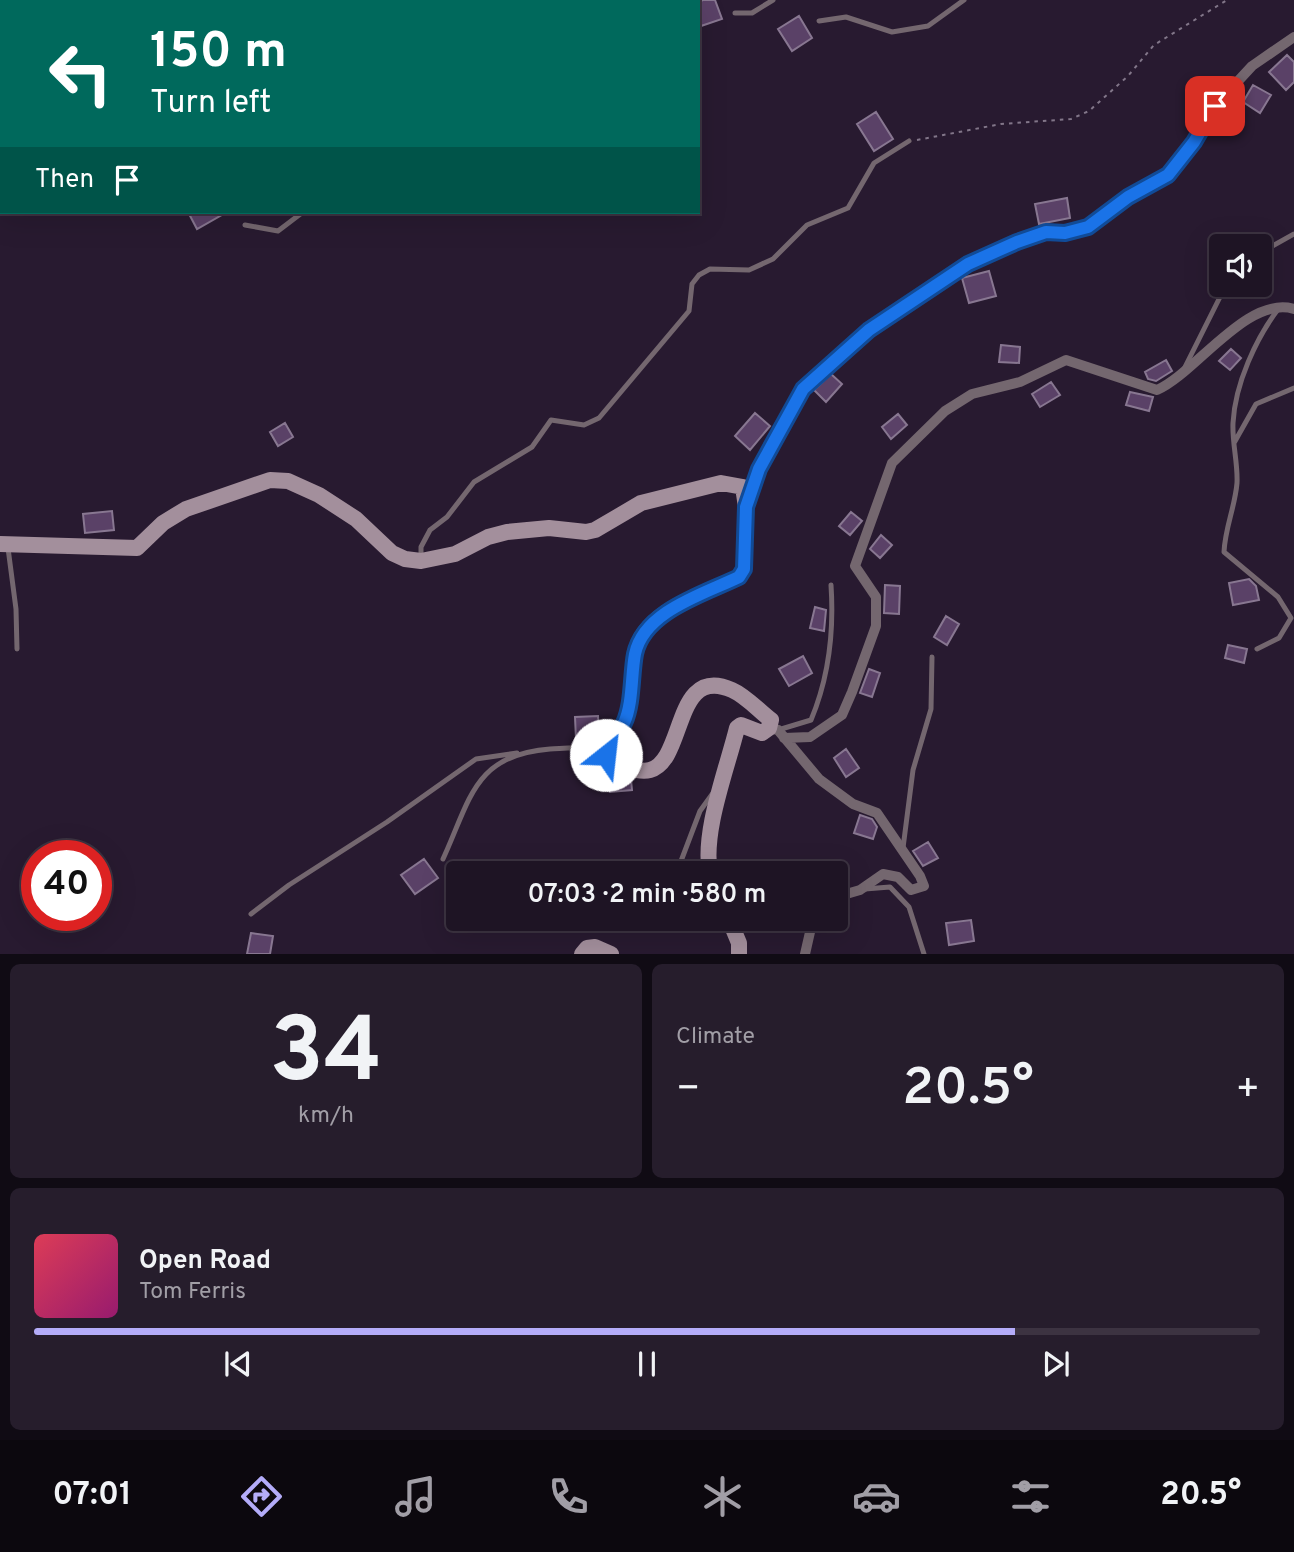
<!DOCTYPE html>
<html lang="en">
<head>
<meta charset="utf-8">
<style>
  :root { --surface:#1e1424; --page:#261d2c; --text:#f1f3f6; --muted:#a19ea6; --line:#3c3341; --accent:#b4acf9 }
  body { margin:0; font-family:Overpass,sans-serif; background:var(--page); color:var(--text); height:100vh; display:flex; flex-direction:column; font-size:26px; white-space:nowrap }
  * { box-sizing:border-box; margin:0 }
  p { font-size:23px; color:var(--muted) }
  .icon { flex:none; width:38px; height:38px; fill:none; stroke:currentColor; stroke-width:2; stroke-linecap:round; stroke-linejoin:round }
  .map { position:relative; height:954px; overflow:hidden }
  .panel { display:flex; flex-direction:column; gap:10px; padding:10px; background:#100b14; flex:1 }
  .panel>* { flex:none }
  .banner { position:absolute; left:0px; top:0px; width:700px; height:214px; box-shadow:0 7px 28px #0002,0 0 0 2px var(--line); background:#00695c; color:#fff; overflow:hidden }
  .tools { position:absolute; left:1209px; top:234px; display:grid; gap:14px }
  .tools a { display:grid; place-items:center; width:63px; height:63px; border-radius:7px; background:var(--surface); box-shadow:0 7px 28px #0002,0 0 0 2px var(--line); font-size:35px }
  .speed { position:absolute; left:21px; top:840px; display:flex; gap:14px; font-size:35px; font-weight:700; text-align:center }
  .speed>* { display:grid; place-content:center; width:91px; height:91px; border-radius:50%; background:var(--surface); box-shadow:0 7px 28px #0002,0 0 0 2px var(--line); line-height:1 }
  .speed .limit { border:10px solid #d22; background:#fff; color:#111 }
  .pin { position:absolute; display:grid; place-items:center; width:60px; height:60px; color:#fff; margin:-30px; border-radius:14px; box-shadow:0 4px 10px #0006 }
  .me { position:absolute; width:77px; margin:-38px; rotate:29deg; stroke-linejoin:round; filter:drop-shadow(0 0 5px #0008) }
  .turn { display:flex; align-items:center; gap:24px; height:147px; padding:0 35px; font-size:32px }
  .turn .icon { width:91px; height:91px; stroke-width:2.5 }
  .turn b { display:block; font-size:49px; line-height:60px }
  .then { display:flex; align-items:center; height:66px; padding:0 35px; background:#0003; gap:14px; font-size:26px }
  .big { font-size:52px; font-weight:600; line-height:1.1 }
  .panel .card { flex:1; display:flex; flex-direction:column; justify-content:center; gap:10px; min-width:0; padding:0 24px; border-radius:10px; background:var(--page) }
  .panel .dial { align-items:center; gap:0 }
  .dial b { font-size:91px; line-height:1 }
  .song { display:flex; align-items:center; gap:21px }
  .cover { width:84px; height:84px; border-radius:10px; background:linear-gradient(135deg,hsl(350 70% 55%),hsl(320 70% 35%)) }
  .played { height:7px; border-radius:4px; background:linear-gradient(90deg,var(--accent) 80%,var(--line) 80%) }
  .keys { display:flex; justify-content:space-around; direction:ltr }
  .heat { display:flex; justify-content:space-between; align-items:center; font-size:38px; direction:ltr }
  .panel .tiles { flex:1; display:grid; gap:10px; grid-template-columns:1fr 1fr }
  .card:last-child { grid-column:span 2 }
  .trip { position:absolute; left:446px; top:861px; width:402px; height:70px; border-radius:7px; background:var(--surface); box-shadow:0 7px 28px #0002,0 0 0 2px var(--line); font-weight:600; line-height:70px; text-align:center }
  .dock { display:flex; height:112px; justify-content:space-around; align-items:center; background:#0c080e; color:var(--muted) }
  .dock .icon { width:49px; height:49px }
  .dock .selected { color:var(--accent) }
  .dock b { font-size:32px; color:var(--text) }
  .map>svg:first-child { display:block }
  .building { fill:#5a4167; stroke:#887791; stroke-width:2 }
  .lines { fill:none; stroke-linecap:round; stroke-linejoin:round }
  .path { stroke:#827689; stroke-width:2; stroke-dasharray:3.5 5; stroke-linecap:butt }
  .lane { stroke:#74676f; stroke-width:5 }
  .street { stroke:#74676f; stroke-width:10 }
  .secondary { stroke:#a38f9c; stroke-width:16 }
  .route-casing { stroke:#114b97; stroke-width:18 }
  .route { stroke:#1a73e8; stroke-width:12 }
</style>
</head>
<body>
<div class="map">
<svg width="1294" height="954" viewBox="0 0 1294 954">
  <rect width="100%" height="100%" fill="#281a30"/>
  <!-- building -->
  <path class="building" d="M703 0H715L722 19 698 27V2Z
    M799 16 812 38 792 51 778 29Z
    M1287 55 1294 62V82L1286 90 1269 72Z
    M1253 85 1271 95 1260 113 1243 102Z
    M876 112 893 139 874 151 857 124Z
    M1067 198 1070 218 1039 224 1035 204Z
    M188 212H227L197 229Z
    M989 271 996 296 969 303 962 278Z
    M1001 345 1020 347 1019 363 999 362Z
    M1231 349 1241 358 1230 370 1219 361Z
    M1166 360 1172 371 1156 381 1148 379 1145 372Z
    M831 374 842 384 826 402 814 390Z
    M1051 382 1060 395 1040 407 1032 394Z
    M1130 392 1153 397 1149 411 1126 405Z
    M755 413 770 426 750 450 735 436Z
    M898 414 907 425 891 439 882 427Z
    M285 423 293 437 278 446 270 432Z
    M112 511 114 530 85 533 83 514Z
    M851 512 862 521 850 535 839 526Z
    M881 535 892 545 880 558 870 549Z
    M1249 579 1256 586 1259 600 1233 605 1229 583Z
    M885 585 900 586 899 614 884 613Z
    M815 607 826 610 824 631 810 628Z
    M946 616 959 624 947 645 934 637Z
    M1228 645 1247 649 1244 663 1225 658Z
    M803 656 812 673 789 686 779 669Z
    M869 669 880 673 872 697 860 693Z
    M598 716 599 738 576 739 575 717Z
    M846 749 859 768 846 777 834 758Z
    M608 774 631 780 632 790 610 792Z
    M860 815 872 819 877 827 873 839 854 833Z
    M928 842 938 858 923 866 913 851Z
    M424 859 438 878 415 894 401 875Z
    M971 920 974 941 949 945 946 923Z
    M251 933 273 936 270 954H247Z"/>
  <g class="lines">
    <!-- path -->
    <path class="path" d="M917 140 1001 124 1071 119 1089 111 1128 76 1154 45 1227 0"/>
    <!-- lane -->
    <path class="lane" d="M735 13H752L773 0
      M819 21 846 17 892 32 928 26 964 0
      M0 132 2 135
      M245 225 278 231 303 212
      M1260 253 1294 234
      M1185 367 1226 285
      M1234 443 1256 404 1294 388
      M8 548 16 609 17 649
      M421 558V547L430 530 447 517 474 482 532 447 551 420 584 425 599 418 689 311 692 284 699 275 710 269 749 270 773 259 807 225 848 208 874 163 909 141
      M1257 649 1279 638 1291 618 1278 597 1224 552C1225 528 1235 507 1237 483 1238 463 1232 443 1233 423 1235 384 1256 338 1279 308
      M778 730 811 720C829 677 834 630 831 585
      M903 848 913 770 931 709 932 657
      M443 859C471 798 474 755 550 749 570 748 585 745 602 754
      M678 869 700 811 713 793
      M865 889 890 887 909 907 924 954
      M251 914 289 885 387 822 476 759 517 753"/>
    <!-- street -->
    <path class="street" d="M484 0 487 2
      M617 0 618 2
      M747 504 759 469 803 389 868 330 968 265 1017 242 1046 232 1065 233 1088 227 1128 197 1168 175 1194 142 1215 106 1252 66 1294 37
      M769 728 778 730 819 779 853 804 877 813 920 876 924 886 911 890 898 877 883 874 860 890 836 897
      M784 738 810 737 842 715 852 692 876 626V597L855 566 892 463 945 411 972 394 1020 382 1066 360 1157 390C1196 373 1247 295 1294 309
      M805 954 813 919"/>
    <!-- secondary -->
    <path class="secondary" d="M0 544 137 548 163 523 186 509 270 480 288 481 319 495 356 519 392 553 405 559 421 561 455 554 488 537 507 532 549 528 586 532 595 530 641 503 721 483 743 487 746 507 744 569 739 577C704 594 643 611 635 654 631 675 633 704 624 723 618 736 609 742 606 755L612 764C623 766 639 773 650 770 686 760 673 664 732 690 746 696 759 711 771 720L769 728 762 733 741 725 737 728C727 769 702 832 710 873
      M729 919 739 943V954
      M582 954 587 948 595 947 611 954"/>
  </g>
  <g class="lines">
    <defs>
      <path id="route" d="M606 755C609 742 618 736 624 723 633 704 631 675 635 654 644 611 704 594 739 577L744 569 746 507 759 469 803 389 869 330 968 264 1017 242 1046 232 1065 233 1088 227 1128 197 1168 175 1194 142 1215 106"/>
    </defs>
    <!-- route casing -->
    <use href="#route" class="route-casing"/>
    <!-- route -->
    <use href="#route" class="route"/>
  </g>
</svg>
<div class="tools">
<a><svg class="icon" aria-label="sound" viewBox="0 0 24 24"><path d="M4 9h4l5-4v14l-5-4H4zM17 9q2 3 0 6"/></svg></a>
</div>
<div class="speed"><div class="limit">40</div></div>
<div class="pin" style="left:1215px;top:106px;background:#d93025"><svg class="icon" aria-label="arrive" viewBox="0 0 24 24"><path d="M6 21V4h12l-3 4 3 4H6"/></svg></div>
<svg class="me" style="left:606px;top:755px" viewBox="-20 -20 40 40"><circle r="19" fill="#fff"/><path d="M0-13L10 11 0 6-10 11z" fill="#1a73e8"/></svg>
<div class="trip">07:03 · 2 min · 580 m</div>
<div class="banner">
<div class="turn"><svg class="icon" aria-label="left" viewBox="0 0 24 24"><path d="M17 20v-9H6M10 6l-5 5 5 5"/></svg><div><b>150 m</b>Turn left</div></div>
<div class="then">Then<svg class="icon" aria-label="arrive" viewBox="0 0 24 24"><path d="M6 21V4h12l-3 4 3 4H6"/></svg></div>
</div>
</div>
<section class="panel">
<div class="tiles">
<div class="card dial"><b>34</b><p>km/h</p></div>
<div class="card"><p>Climate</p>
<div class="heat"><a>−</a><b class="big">20.5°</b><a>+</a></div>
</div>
<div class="card">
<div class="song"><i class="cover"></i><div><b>Open Road</b><p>Tom Ferris</p></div></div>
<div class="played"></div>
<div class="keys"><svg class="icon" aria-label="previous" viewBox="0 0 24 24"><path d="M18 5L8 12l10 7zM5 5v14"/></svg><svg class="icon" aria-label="pause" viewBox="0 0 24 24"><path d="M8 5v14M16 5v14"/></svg><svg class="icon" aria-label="next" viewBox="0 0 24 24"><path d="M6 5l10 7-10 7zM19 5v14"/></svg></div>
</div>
</div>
</section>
<nav class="dock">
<b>07:01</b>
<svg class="icon selected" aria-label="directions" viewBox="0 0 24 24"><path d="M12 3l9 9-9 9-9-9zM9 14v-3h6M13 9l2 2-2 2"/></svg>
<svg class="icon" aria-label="music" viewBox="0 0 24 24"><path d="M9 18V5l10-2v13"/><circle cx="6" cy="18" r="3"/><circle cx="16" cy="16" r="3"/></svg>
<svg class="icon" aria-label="phone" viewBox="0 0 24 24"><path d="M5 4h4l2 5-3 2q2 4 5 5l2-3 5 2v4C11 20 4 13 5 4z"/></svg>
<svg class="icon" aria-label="climate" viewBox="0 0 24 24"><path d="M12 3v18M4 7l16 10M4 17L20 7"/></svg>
<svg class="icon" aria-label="car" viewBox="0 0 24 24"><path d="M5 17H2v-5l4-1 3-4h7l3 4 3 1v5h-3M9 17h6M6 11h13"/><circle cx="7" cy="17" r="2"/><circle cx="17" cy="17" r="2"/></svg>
<svg class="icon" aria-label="filters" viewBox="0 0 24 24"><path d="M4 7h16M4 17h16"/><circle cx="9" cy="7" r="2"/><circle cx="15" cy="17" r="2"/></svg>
<b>20.5°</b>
</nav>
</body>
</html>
